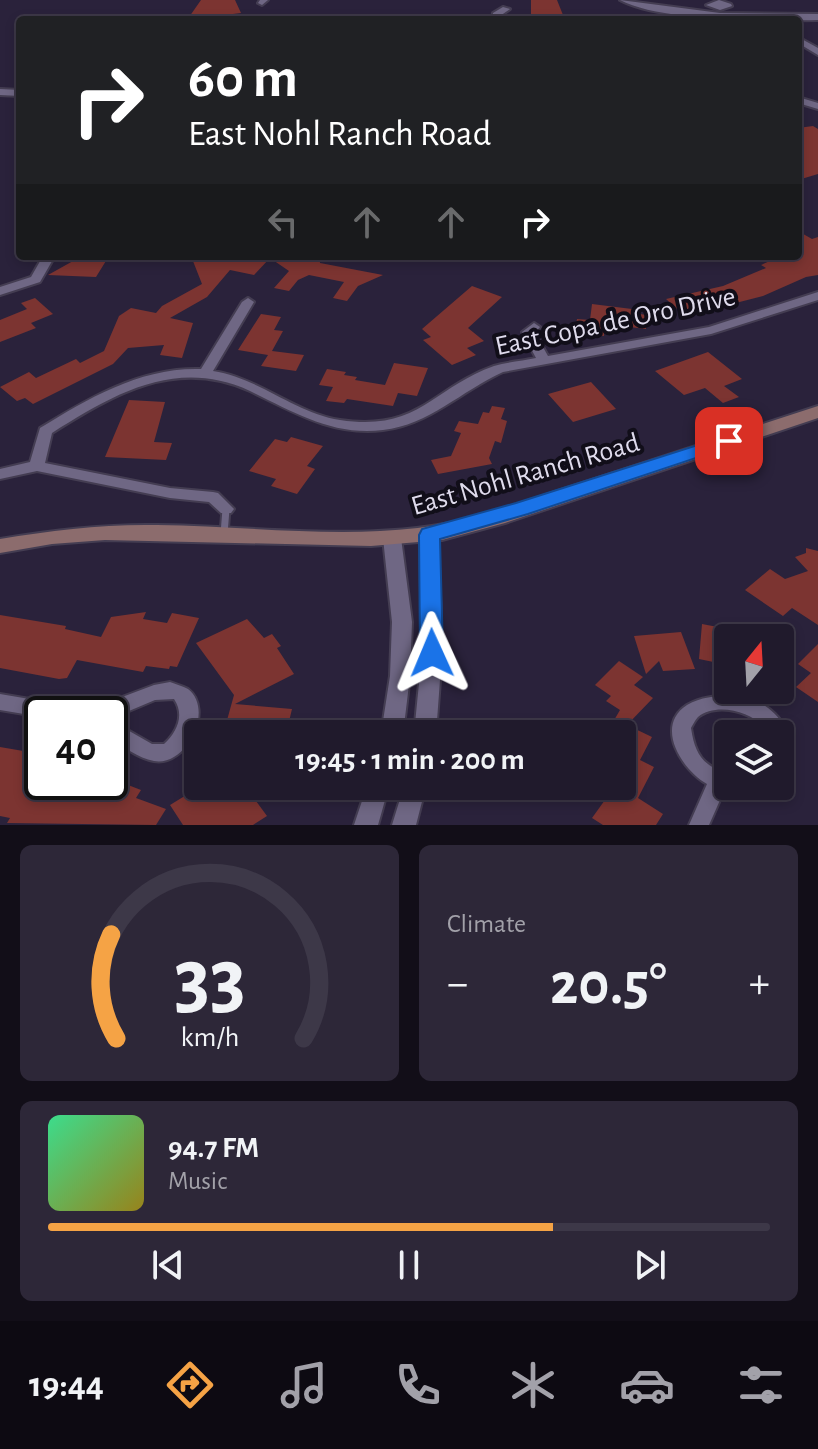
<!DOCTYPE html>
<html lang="en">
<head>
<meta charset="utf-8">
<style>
  :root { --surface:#201a2c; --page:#2d2738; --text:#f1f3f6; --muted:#a2a1a9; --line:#3d3848; --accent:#f5a345 }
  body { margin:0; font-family:"Alegreya Sans",sans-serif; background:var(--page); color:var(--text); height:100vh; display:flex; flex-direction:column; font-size:30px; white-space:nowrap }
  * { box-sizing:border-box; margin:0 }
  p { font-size:26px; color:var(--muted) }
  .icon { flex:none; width:44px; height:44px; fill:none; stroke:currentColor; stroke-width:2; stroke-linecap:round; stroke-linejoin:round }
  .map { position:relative; height:825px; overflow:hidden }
  .side { display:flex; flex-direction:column; gap:20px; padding:20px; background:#120e18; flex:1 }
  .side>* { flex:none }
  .top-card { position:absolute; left:16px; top:16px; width:786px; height:244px; border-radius:8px; box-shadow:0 4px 12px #0003,0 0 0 2px var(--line); background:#202124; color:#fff; overflow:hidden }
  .needle { width:52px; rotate:18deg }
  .buttons { position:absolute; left:714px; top:624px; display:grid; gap:16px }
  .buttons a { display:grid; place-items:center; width:80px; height:80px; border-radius:8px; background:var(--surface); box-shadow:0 4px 12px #0003,0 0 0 2px var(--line); font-size:40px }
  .speed { position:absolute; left:24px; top:696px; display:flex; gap:16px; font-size:40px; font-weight:700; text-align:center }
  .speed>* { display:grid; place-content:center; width:104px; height:104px; border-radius:50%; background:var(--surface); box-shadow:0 4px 12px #0003,0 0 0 2px var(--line); line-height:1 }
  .speed .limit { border:4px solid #111; border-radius:12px; background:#fff; color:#111 }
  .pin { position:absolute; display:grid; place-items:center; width:68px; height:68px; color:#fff; margin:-34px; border-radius:16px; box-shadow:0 4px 12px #0006 }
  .me { position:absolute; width:88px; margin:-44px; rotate:359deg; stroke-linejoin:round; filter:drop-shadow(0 0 6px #0008) }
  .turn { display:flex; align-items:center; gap:28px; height:168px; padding:0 40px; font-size:36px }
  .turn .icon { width:104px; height:104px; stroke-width:2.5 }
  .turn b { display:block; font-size:56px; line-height:68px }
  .lanes { display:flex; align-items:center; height:76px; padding:0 40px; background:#0003; justify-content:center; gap:40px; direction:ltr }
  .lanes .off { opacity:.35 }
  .big { font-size:60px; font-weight:700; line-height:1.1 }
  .side .widget { flex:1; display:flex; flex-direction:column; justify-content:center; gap:12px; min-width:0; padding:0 28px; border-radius:12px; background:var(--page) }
  .side .dial { align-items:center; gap:0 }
  .dial svg { height:208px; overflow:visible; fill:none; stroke:var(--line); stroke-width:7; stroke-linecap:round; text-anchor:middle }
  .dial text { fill:var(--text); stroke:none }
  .song { display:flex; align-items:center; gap:24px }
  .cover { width:96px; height:96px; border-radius:12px; background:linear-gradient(135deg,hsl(150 70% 55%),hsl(50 70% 35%)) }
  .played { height:8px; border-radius:4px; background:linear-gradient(90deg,var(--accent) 70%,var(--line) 70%) }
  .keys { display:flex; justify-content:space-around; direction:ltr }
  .heat { display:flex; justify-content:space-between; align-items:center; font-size:44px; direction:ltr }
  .side .tiles { flex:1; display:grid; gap:20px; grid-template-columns:1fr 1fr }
  .widget:last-child { grid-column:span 2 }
  .trip { position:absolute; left:184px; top:720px; width:452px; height:80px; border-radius:8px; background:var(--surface); box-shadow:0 4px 12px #0003,0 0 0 2px var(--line); font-weight:700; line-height:80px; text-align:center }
  .dock { display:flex; height:128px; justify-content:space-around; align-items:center; background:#0d0a12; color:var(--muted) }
  .dock .icon { width:56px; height:56px }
  .dock .on { color:var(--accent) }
  .dock b { font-size:36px; color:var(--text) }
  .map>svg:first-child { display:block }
  .building { fill:#7c3431 }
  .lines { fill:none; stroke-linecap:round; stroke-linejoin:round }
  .service-casing { stroke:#443d52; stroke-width:11 }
  .minor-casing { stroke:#443d52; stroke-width:4 }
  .tertiary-casing { stroke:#443d52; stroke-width:4 }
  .secondary-casing { stroke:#443d52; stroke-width:4 }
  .service { stroke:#6f6784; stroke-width:7 }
  .minor { fill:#6f6784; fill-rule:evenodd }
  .tertiary { fill:#6f6784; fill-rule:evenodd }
  .secondary { fill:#8c6c6d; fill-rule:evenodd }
  .route { fill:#1a73e8; stroke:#114b97; stroke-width:2 }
  .labels { text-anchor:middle; stroke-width:8; stroke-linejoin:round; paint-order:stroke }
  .street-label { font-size:28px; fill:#dfdbec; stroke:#110e19 }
</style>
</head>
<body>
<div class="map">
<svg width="818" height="825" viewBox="0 0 818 825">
  <rect width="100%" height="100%" fill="#2a223b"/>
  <!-- building -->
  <path class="building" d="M201 0H235L241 13 225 15 228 20H187Z
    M531 0H557L565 20H536L535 16H531Z
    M813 126 818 129V174L798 180V128Z
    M798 231 812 239 818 237V275L806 277 763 296 685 316 666 299 723 286 766 268 761 265 781 256H798Z
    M84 256H109L96 277 48 275 73 261 80 262Z
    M191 256H319L320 263 383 275 358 286 347 301 333 298 344 282 309 275 298 280 289 291 274 288 289 271 270 258 254 275 230 270 207 297 170 318 193 323 182 358 160 355 164 345 128 348 113 364 33 404 25 398 17 401 0 387 29 372 36 378 76 359 80 363 104 351 119 316 131 308 156 313 162 306 202 284Z
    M472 286 502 297 468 328 484 341 467 348 476 355 452 365 423 340 431 337 422 329Z
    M35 298 53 314 31 323 36 328 0 342V320L27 309 21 303Z
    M592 304 632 309V313L647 315 646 329 605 324 604 336 575 332 577 319 590 320Z
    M261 314 281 317 274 330 283 331 272 351 304 355 296 371 261 366 268 355 238 350Z
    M708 352 742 379 724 386 739 397 723 403 705 388 684 395 655 371Z
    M394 363 428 368 417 396 398 393 393 406 347 399 344 403 326 401 333 387 319 385 327 369 346 372 344 375 357 377 355 380 385 385Z
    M591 382 616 409 573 422 548 394Z
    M129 400 165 402 154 442 172 443 166 460 105 457Z
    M492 406 505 408 501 419 507 421 501 443 495 441 489 458 492 464 438 474 431 460 451 456 461 433 454 431 459 421 478 424 483 412 489 413Z
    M291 437 323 446 307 466 315 469 297 494 271 486 276 479 249 471 275 439 287 442Z
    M806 548 818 551V625L792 608 783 616 745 590 770 569 785 579 808 571 795 557 806 553Z
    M146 612 143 619 167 623 172 613 199 618 177 667 170 666 169 669 146 666 143 672 77 660 67 678 59 679 0 668V615L66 626 65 629 101 637 111 617Z
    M247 619 264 638 272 634 281 646 277 648 294 674 235 704 292 709 286 734 224 731 234 695 196 643Z
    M702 624 728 629V665L699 659Z
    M681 632 695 669 663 671 659 661 646 674 634 636Z
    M818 644V702L796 687 811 673 798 664Z
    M619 661 643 677 634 685 653 698 627 725 652 737 640 760 654 767 638 798 663 814 656 825H603L592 818 615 786H622V734H606L620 710 606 701 611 696 595 685Z
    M0 747 35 753 34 756 42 757V782H110V778L141 790 136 798 166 809 156 825 7 823 10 818 0 816Z
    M201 786H245L267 816 253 825H183L170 805Z"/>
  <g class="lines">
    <defs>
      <path id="service" d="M224 534 226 509"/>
      <path id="minor" d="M260 0H268L262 5 258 3Z
        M719 0 731 4 732 6 720 10 706 5Z
        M503 7 510 9 500 16V20H492L493 13Z
        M798 37 818 48V55L798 43Z
        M798 97 818 103V109L798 103Z
        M43 256H55L40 282 0 295V287L31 277Z
        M818 292V300L711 334 503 372C461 391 429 425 383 430 332 436 294 412 250 391 176 357 114 394 52 433L45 463 170 488 213 492 218 493 234 509 231 513H221L209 502 170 498 37 471 0 479V469L30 462 40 428C89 398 141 367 201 369L242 302 248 298 254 302 213 371C259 378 295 413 340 420 419 432 432 388 494 366 507 362 523 361 536 358L522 332 534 323 540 327 535 333 548 356 709 327Z
        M170 682C175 684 183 686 188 689 215 710 186 767 154 761 138 758 124 747 110 738V720L152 744H164C177 732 185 715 174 699L155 700 110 719V714H91L93 708 154 685Z
        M0 694 71 706 78 708 80 714H42V717L0 710Z
        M731 695C741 698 753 699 762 704 786 718 800 748 787 775L780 778V734H769C758 713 718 701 698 717 696 719 692 726 691 728 695 754 702 765 728 774V786H753L750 792 743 795 732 790 724 791 709 825H689L707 784C682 770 654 726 687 705 701 697 715 696 731 695Z"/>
      <path id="tertiary" d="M620 0 720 13 818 14V20C770 21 661 22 620 0Z
        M0 89 20 90V96L0 95Z
        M429 529 435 530 438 535 442 653 436 734H414L422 653 420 535 423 530Z
        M392 531 398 533 401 538 412 622 410 676 403 734H381L390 676 392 622 383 538 386 533Z
        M367 786H389L378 825H354Z
        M404 786H426L416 825H392Z"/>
      <path id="secondary" d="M818 406V418L505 523 442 540 371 546 105 540 52 544 0 553V539C53 530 104 524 157 525 268 526 383 546 491 513Z"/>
    </defs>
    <!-- service casing -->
    <use href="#service" class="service-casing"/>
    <!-- minor casing -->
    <use href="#minor" class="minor-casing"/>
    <!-- tertiary casing -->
    <use href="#tertiary" class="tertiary-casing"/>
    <!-- secondary casing -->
    <use href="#secondary" class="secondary-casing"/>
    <!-- service -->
    <use href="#service" class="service"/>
    <!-- minor -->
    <use href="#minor" class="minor"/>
    <!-- tertiary -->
    <use href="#tertiary" class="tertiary"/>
    <!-- secondary -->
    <use href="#secondary" class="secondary"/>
  </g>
  <!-- route -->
  <path class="route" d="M729 435 738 441 735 445 528 514 440 539 443 653 440 659 432 662 424 659 420 653 419 535 422 529 516 503Z"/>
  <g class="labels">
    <!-- street labels -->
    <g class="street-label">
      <text transform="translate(615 320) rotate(-12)" y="10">East Copa de Oro Drive</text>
      <text transform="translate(525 473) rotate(-16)" y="10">East Nohl Ranch Road</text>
    </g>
  </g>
</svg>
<div class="buttons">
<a><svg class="needle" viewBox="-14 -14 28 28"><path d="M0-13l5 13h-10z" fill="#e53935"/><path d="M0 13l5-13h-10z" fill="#a2a1a9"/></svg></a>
<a><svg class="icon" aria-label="layers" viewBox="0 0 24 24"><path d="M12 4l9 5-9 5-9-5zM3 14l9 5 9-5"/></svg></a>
</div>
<div class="speed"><div class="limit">40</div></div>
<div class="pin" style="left:729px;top:441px;background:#d93025"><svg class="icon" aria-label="arrive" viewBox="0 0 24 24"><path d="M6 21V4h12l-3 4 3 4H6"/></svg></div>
<svg class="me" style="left:432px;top:653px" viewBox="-20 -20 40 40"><path d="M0-17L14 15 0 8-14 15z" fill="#1a73e8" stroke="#fff" stroke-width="4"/></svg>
<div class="trip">19:45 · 1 min · 200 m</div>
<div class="top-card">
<div class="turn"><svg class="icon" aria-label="right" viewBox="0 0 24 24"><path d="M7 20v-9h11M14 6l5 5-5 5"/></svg><div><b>60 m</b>East Nohl Ranch Road</div></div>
<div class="lanes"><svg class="icon off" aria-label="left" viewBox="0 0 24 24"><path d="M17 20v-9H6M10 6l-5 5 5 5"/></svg><svg class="icon off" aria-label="ahead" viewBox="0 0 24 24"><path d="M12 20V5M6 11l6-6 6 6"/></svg><svg class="icon off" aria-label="ahead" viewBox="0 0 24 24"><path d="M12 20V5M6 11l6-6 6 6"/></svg><svg class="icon" aria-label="right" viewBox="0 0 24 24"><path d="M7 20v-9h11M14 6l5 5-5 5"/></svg></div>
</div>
</div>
<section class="side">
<div class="tiles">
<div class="widget dial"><svg viewBox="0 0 100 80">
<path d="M14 69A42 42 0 1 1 86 69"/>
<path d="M14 69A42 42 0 0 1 12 29" stroke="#f5a345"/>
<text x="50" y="56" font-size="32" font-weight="700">33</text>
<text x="50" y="72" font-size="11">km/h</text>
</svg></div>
<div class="widget"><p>Climate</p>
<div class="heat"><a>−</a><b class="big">20.5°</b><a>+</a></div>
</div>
<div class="widget">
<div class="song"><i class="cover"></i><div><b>94.7 FM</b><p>Music</p></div></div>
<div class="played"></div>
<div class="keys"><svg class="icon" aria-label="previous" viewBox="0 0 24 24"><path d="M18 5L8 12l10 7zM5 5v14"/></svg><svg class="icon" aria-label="pause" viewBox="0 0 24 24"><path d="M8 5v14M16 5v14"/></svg><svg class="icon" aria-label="next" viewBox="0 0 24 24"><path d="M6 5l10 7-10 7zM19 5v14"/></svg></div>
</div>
</div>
</section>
<nav class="dock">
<b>19:44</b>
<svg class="icon on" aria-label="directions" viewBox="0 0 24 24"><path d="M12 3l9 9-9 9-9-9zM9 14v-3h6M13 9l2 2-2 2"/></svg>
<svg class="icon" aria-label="music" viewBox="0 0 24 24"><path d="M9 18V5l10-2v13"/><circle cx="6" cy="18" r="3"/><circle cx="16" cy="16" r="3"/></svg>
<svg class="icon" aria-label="phone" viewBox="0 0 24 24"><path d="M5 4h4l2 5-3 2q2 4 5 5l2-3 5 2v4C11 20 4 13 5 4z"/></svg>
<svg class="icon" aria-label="climate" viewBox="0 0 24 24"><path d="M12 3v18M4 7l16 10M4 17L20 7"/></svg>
<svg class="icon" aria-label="car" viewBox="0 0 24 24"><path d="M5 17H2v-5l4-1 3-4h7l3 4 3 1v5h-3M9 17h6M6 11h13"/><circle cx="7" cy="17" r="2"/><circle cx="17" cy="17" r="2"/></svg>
<svg class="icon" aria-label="filters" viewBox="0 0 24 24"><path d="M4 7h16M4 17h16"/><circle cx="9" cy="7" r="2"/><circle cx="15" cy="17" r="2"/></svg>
</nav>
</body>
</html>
